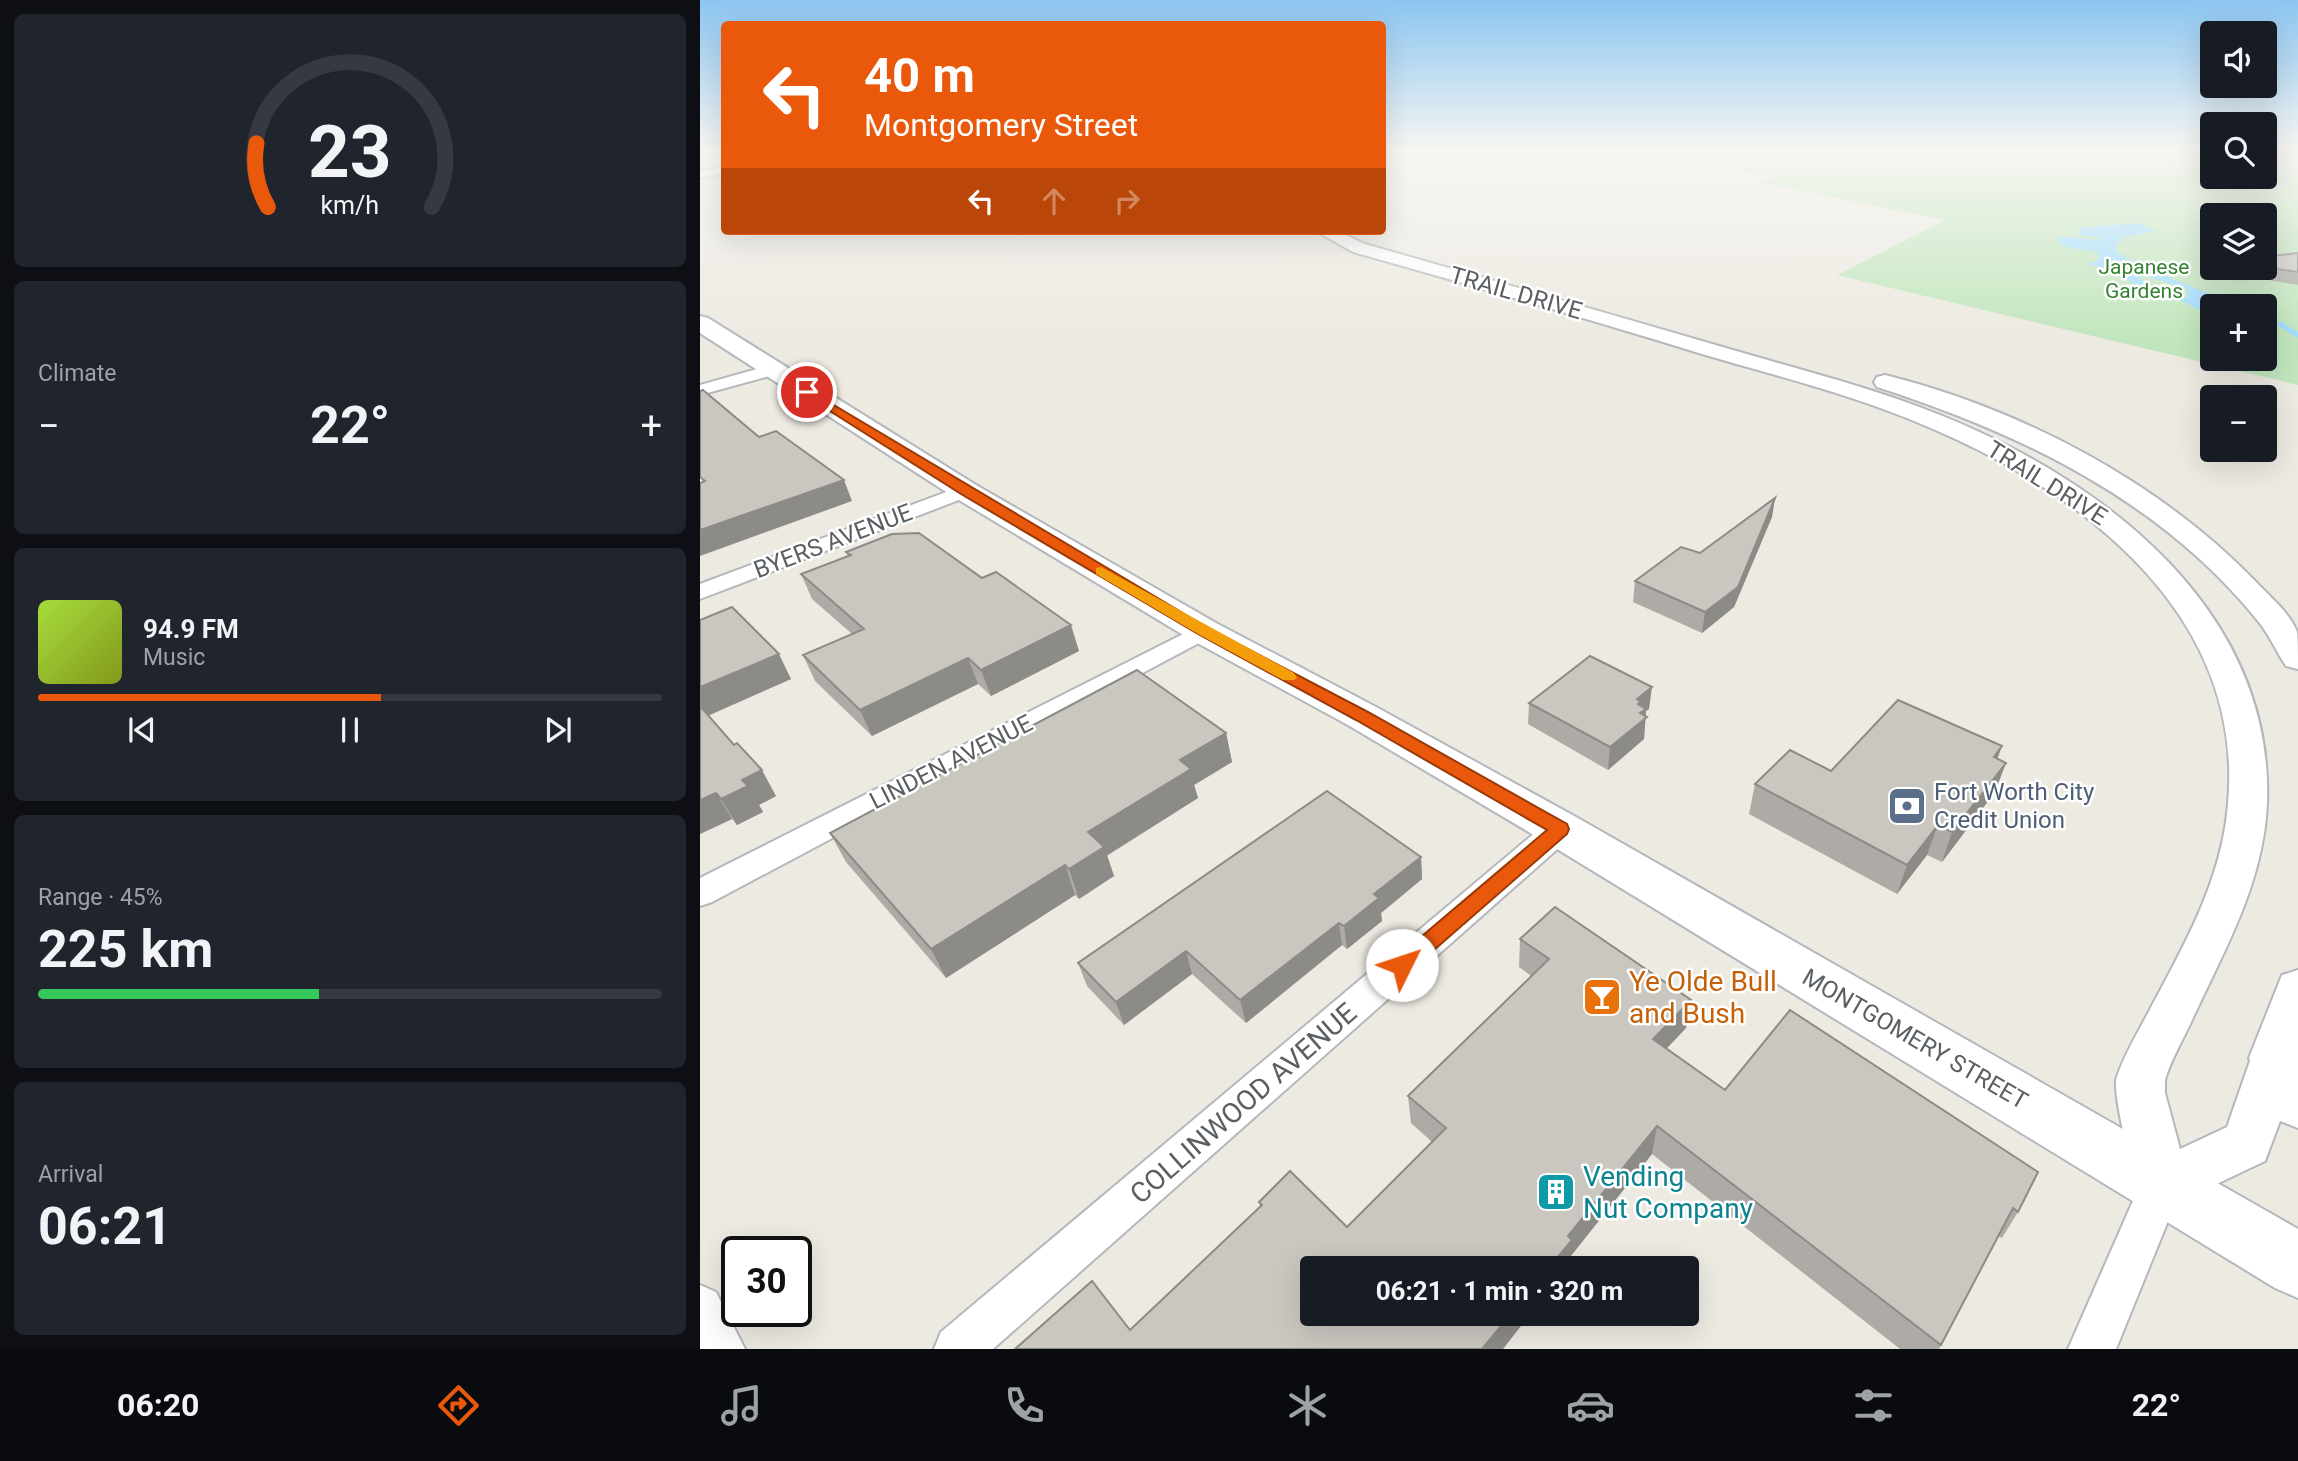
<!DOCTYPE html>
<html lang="en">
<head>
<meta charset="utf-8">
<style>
  :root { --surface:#171b24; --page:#20242c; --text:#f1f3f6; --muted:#9ea1a6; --line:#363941; --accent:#ea580c }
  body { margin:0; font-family:Roboto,sans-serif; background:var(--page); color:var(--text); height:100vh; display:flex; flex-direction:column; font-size:26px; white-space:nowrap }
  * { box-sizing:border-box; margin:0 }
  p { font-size:23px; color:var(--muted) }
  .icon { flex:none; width:38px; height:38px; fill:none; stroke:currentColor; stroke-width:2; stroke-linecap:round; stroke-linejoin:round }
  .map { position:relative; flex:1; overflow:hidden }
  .side { display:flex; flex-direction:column; gap:14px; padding:14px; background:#0d0f14; width:700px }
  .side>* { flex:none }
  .hud { position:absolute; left:21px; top:21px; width:665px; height:214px; border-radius:7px; box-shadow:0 7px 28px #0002; background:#ea580c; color:#fff; overflow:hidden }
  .buttons { position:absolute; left:1500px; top:21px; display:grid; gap:14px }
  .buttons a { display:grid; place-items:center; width:77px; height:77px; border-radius:7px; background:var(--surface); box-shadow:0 7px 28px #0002; font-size:35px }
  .speed { position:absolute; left:21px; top:1236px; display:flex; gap:14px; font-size:35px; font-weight:700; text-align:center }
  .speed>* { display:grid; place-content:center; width:91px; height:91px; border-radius:50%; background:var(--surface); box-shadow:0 7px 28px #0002; line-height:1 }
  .speed .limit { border:4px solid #111; border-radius:10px; background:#fff; color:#111 }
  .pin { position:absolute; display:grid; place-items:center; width:60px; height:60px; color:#fff; margin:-30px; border:4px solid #fff; border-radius:50%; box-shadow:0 2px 7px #0007 }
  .me { position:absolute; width:77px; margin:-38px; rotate:49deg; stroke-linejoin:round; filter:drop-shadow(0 0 5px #0008) }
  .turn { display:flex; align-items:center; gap:24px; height:147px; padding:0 28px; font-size:32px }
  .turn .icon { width:91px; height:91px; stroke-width:2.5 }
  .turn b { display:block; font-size:49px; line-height:60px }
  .lanes { display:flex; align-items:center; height:66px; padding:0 28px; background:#0003; justify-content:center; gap:35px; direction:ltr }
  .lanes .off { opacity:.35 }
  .big { font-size:52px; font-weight:700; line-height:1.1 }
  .side .widget { flex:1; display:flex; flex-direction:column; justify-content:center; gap:10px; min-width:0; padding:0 24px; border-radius:10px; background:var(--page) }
  .side .dial { align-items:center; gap:0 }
  .dial svg { height:182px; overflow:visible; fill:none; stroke:var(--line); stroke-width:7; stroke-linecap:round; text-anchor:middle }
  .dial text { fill:var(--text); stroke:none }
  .song { display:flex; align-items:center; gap:21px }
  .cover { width:84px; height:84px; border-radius:10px; background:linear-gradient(135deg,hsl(80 70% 55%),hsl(70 70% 35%)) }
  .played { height:7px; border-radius:4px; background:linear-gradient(90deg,var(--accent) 55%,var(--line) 55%) }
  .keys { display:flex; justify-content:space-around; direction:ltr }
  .heat { display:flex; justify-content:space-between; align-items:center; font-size:38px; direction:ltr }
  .charge { height:10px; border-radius:5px; background:linear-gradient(90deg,#34c759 45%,var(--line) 0) }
  .trip { position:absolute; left:600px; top:1256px; width:399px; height:70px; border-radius:7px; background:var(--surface); box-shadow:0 7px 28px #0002; font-weight:700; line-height:70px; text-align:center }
  .tab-bar { display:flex; height:112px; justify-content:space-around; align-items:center; background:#090b0e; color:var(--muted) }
  .tab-bar .icon { width:49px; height:49px }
  .tab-bar .active { color:var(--accent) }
  .tab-bar b { font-size:32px; color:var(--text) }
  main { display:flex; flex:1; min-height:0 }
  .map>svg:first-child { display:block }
  .green { fill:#c1e6bd; fill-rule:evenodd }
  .water { fill:#a0deff; fill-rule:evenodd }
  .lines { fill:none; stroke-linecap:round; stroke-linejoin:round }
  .stream { stroke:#a0deff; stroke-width:5 }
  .minor-casing { stroke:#b4b8bc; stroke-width:4 }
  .tertiary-casing { stroke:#b4b8bc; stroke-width:4 }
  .secondary-casing { stroke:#b3b8bd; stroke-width:4 }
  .minor { fill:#fff; fill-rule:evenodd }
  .tertiary { fill:#fff; fill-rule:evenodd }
  .secondary { fill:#fff; fill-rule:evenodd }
  .wall { fill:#aeaba6 }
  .shaded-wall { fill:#8d8b87 }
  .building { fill:#cac7c1; stroke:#8d8b87; stroke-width:2 }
  .route { fill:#ea580c; stroke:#983908; stroke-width:2 }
  .slow { fill:#f59e0b }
  .labels { text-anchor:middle; stroke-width:5; stroke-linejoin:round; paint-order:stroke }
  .far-park-label { font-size:21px; fill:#368232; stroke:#fff }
  .street-label { font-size:24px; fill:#5a5f63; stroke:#fff }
  .service-label { font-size:24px; fill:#4e5e75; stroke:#fff; text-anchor:start }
  .near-food-label { font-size:28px; fill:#c56008; stroke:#fff; text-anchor:start }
  .near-street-label { font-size:28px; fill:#5a5f63; stroke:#fff }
  .near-culture-label { font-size:28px; fill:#0d838f; stroke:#fff; text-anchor:start }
</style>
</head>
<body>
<main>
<section class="side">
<div class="widget dial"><svg viewBox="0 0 100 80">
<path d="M14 69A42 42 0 1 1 86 69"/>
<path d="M14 69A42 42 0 0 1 9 41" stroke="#ea580c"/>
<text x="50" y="56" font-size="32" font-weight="700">23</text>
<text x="50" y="72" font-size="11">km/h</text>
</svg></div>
<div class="widget"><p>Climate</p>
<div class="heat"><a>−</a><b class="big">22°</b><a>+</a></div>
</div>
<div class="widget">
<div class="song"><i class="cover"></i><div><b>94.9 FM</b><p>Music</p></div></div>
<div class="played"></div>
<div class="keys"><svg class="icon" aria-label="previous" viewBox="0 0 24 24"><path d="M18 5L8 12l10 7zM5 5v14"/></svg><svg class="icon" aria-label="pause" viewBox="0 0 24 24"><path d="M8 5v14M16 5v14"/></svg><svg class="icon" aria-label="next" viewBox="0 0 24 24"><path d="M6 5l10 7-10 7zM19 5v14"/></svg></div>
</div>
<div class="widget"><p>Range · 45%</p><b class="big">225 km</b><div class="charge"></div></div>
<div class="widget"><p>Arrival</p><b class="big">06:21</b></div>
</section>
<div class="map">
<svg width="1598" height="1349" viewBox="0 0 1598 1349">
  <rect width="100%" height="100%" fill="#edeae2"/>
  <!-- green -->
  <path class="green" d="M935 151H1512V177H1564L1565 151H1598V385L1137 275 1245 220 1062 183 1074 177ZM1512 215H1564V268H1512ZM1512 306H1564V359H1512Z"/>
  <!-- water -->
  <path class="water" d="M1439 223 1456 231 1421 238V242L1415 245 1418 253 1433 261 1456 266 1454 271 1505 292 1538 301 1544 306H1512V312L1501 311 1486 303 1443 288 1403 268 1388 264 1399 260 1398 252 1370 248 1359 243 1358 238 1360 236 1398 240 1400 238 1377 234 1380 231 1378 228ZM1447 276 1486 289 1488 298C1464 295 1456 290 1439 278Z"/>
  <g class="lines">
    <!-- stream -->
    <path class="stream" d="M1580 324 1598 335"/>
    <defs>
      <path id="minor" d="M24 167V173L0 178V172Z
        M71 365 77 366 79 370 77 374 0 395V385Z
        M265 485 272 487 275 491 272 495 0 599V584Z
        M503 624 512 626 515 631 512 636 12 902 0 906V878Z
        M860 818 871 821 876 829 871 837 293 1349H234L241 1332 849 821Z
        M1462 1163 1477 1169 1483 1184 1416 1349H1368L1447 1169Z
        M0 1285 16 1292 45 1349H0Z"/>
      <path id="tertiary" d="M616 231H637L665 244C783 278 901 311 1019 346 1093 368 1168 386 1240 415 1403 480 1574 610 1567 803 1564 882 1524 951 1492 1020 1483 1040 1471 1059 1465 1080V1093L1480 1149 1527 1127 1550 1061 1549 1058 1582 975 1598 970V1128L1580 1121 1565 1161 1462 1210 1443 1202C1434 1181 1414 1101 1416 1080 1423 1057 1436 1036 1447 1015 1482 949 1522 881 1528 804 1545 614 1383 492 1226 426 1154 395 1077 376 1002 354 886 318 770 285 653 252Z
        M1185 375C1321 409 1459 481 1557 583 1570 597 1590 613 1597 632 1598 642 1598 658 1598 669L1586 666C1576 651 1569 634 1558 621 1462 501 1320 433 1177 387L1174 382 1177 377Z"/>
      <path id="secondary" d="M0 316 8 318 276 485 516 623 676 707 876 817 1598 1229V1298L1575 1288 844 841 648 725 490 639 254 497 0 333Z"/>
    </defs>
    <!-- minor casing -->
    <use href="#minor" class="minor-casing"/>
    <!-- tertiary casing -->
    <use href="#tertiary" class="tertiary-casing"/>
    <!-- secondary casing -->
    <use href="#secondary" class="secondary-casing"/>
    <!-- minor -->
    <use href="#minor" class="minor"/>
    <!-- tertiary -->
    <use href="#tertiary" class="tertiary"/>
    <!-- secondary -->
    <use href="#secondary" class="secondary"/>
  </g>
  <!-- wall -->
  <path class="wall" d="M212 231H311L301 233 222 235Z
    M1598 253V285L1550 277 1551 268H1564V257Z
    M1075 498 1072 517 1034 607 1002 633 933 602 935 581 1000 553Z
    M146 552 379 651 291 696 278 684 172 736 115 681 103 655 152 634 112 599 101 574 148 556Z
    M0 620 91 679 8 715 76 796 59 805 63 812 37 825 32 819 0 834Z
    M829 703 949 709 946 711 944 739 908 770 828 724Z
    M526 733 532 762 494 785 498 798 407 856 414 876 379 899 375 895 246 978 146 862 130 833Z
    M1302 746 1297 759 1295 792 1242 862 1227 855 1197 894 1049 814 1055 784 1131 771Z
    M721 857 722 879 681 913 682 921 647 949 642 945 546 1023 492 974 424 1025 387 986 378 963Z
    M820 939 991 1000 986 1028 966 1049 1025 1090 1090 1010 1318 1212 1302 1238 1298 1236 1239 1349H1200L952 1154 870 1257 869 1266 612 1314H830L803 1349H315L430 1330 560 1206 559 1202 647 1227 732 1142 711 1123 708 1096 831 976 819 967Z"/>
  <!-- shaded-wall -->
  <path class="shaded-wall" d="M144 480 152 501 0 556V530Z
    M1075 498 1072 517 1034 607 1002 633 1005 612Z
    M371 625 379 651 291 696 281 670Z
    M79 654 91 679 3 718 0 713V687Z
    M268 658 278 684 172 736 160 710Z
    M952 687 949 709 946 711 944 739 908 770 910 747 937 699Z
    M526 733 532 762 494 785 498 798 407 855 414 876 379 899 369 869 388 832 480 760Z
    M1302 746 1291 775 1294 757Z
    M1306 763 1295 792 1242 862 1252 832Z
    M62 770 76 796 59 805 63 812 37 825 21 799 42 780Z
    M16 793 32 819 0 834V800Z
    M1238 825 1227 855 1197 894 1207 865Z
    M721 857 722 879 681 913 682 921 647 949 644 926 674 894Z
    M365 865 375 895 246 978 231 949Z
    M639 923 642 945 546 1023 540 1000Z
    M486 951 492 974 424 1025 416 1002Z
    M991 1000 986 1028 949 1067 953 1039Z
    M957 1126 952 1154 870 1257 869 1266 867 1269H848L868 1236Z
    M811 1314H830L803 1349H782Z"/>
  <!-- building -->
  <path class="building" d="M1598 253V272L1564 267V257Z
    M3 390 59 437 76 431 144 480 0 530V483L5 481 0 477V391Z
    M1075 498 1038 587 1005 612 935 581 981 547 1000 553Z
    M219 533 282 578 296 572 371 625 281 670 268 658 160 710 103 655 164 629 101 574 151 555 146 552 192 534Z
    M32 607 79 654 0 687V620Z
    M890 656 952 687 937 699 941 701 938 704 946 709 940 713 947 717 910 747 829 703Z
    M437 670 526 733 480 760 491 769 388 832 404 847 369 869 365 865 231 949 130 833Z
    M1198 700 1302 746 1294 757 1306 763 1252 832 1238 825 1207 865 1055 784 1090 750 1131 771Z
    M0 706 34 745 37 743 62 770 42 780 48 786 21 799 16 793 0 800Z
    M627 791 721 857 674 894 679 898 644 926 639 923 540 1000 486 951 416 1002 378 963Z
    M855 907 991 1000 953 1039 1025 1090 1090 1010 1338 1172 1318 1212 1313 1208 1241 1345 957 1126 868 1236 872 1240 848 1269H612V1314H811L782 1349H315L392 1281 430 1330 562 1205 559 1202 590 1171 647 1227 746 1128 708 1096 849 959 820 939Z"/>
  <!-- sky -->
  <linearGradient id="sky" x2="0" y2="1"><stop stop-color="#8bc5f1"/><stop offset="0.44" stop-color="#f7f6f2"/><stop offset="1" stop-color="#f7f6f2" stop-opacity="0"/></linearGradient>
  <rect width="1598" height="340" fill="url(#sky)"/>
  <!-- route -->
  <path class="route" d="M107 389 508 628 668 712 867 824 869 829 867 834 710 971 702 974 695 971 692 965 695 959 847 830 656 720 498 634 261 494 103 394 101 392Z"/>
  <!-- slow -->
  <path class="slow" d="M401 567 594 673 597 677 594 680H583L498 634 396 574V568Z"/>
  <!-- icons -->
  <defs>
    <symbol id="bank-square" viewBox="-11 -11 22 22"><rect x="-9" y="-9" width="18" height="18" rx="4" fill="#5c6f8a" stroke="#fff"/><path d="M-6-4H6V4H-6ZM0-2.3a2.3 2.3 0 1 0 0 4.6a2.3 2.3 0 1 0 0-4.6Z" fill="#fff"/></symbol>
    <symbol id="bar-square" viewBox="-11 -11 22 22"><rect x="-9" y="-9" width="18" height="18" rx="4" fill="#e8710a" stroke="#fff"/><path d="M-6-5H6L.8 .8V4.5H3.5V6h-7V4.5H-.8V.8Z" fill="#fff"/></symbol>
    <symbol id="building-square" viewBox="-11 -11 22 22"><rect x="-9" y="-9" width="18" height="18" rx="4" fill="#0f9aa8" stroke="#fff"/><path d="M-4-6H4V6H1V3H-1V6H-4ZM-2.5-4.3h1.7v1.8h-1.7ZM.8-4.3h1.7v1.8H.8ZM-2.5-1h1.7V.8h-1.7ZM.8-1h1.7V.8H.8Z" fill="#fff"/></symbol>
  </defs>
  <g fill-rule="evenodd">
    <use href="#bank-square" x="1185" y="784" width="44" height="44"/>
    <use href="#bar-square" x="880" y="975" width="44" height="44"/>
    <use href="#building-square" x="834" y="1170" width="44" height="44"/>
  </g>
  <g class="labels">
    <!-- far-park labels -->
    <g class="far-park-label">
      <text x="1444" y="274">Japanese<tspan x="1444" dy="24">Gardens</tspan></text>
    </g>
    <!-- street labels -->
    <g class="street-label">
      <text transform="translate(816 293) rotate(16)" y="8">TRAIL DRIVE</text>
      <text transform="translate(1347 483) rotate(32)" y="8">TRAIL DRIVE</text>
      <text transform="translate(133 541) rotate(-21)" y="8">BYERS AVENUE</text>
      <text transform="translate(251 762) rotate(-27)" y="8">LINDEN AVENUE</text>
      <text transform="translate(1215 1039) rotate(30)" y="8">MONTGOMERY STREET</text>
    </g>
    <!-- service labels -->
    <g class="service-label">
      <text x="1234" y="800">Fort Worth City<tspan x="1234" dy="28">Credit Union</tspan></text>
    </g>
    <!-- near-food labels -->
    <g class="near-food-label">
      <text x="929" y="991">Ye Olde Bull<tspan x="929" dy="32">and Bush</tspan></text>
    </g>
    <!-- near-street labels -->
    <g class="near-street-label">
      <text transform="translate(543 1103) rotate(-41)" y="10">COLLINWOOD AVENUE</text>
    </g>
    <!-- near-culture labels -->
    <g class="near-culture-label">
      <text x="883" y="1186">Vending<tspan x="883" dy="32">Nut Company</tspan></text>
    </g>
  </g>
</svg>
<div class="buttons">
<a><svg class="icon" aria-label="sound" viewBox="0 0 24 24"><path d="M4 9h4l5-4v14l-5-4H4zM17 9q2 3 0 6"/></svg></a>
<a><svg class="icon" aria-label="search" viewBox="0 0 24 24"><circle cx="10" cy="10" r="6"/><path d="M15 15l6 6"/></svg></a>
<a><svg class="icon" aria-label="layers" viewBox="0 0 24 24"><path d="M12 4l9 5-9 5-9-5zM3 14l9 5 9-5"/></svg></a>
<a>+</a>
<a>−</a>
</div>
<div class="speed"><div class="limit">30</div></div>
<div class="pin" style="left:107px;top:392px;background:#d93025"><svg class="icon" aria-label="arrive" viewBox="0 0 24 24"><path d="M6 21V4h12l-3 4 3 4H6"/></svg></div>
<svg class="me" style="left:702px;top:965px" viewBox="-20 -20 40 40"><circle r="19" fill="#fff"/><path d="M0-13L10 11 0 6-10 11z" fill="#ea580c"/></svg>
<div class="trip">06:21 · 1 min · 320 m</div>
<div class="hud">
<div class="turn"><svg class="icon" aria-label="left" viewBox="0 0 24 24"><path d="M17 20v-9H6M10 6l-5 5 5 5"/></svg><div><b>40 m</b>Montgomery Street</div></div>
<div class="lanes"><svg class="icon" aria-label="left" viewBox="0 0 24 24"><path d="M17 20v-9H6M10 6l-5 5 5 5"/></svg><svg class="icon off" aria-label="ahead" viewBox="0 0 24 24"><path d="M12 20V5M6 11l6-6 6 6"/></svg><svg class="icon off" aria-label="right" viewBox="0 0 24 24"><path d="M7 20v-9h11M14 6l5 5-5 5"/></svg></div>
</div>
</div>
</main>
<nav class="tab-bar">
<b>06:20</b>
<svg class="icon active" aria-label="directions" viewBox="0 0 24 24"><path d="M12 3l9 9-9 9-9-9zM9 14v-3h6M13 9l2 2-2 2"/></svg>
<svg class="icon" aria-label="music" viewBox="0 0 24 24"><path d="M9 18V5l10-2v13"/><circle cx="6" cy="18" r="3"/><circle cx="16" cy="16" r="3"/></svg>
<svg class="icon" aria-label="phone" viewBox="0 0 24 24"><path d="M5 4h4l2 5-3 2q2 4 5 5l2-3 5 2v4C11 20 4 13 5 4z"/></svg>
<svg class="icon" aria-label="climate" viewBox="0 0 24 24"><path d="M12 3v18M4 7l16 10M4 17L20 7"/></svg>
<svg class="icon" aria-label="car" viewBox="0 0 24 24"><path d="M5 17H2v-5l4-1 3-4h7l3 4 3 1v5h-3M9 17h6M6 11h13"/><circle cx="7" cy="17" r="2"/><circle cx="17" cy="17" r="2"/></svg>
<svg class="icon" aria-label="filters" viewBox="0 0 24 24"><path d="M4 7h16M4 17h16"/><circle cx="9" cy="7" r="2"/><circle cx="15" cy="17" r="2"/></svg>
<b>22°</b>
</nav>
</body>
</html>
